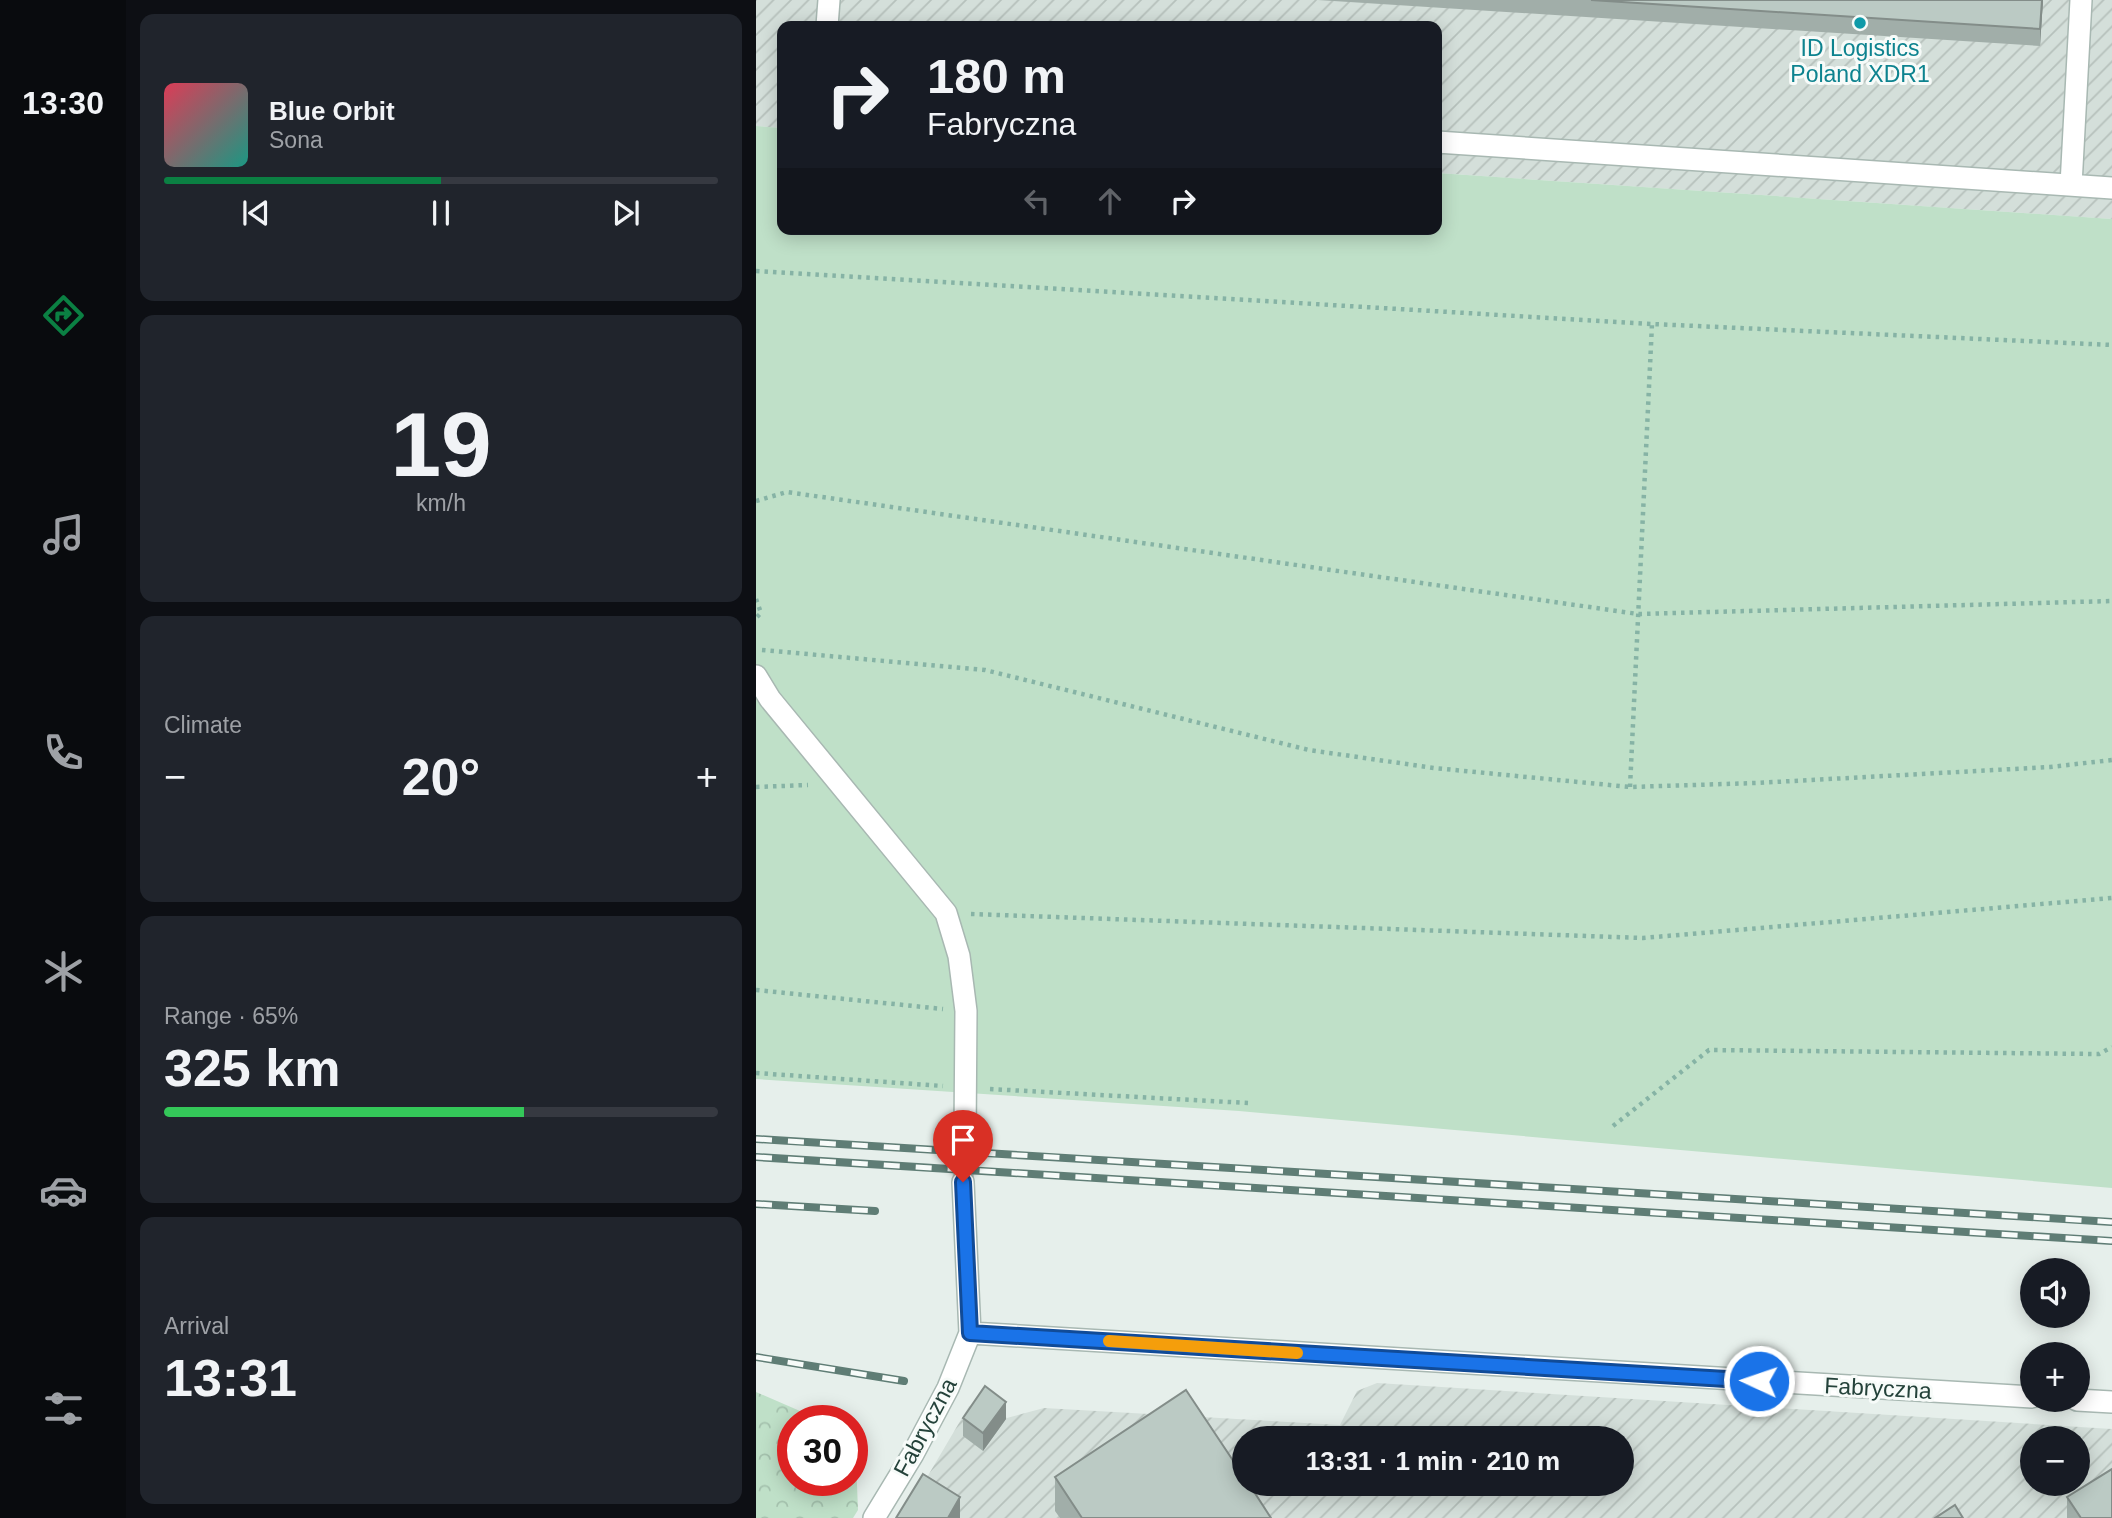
<!DOCTYPE html>
<html lang="en">
<head>
<meta charset="utf-8">
<style>
  :root { --surface:#171b24; --page:#20242c; --text:#f1f3f6; --muted:#9ea1a6; --line:#363941; --accent:#0b8043 }
  body { margin:0; font-family:Helvetica,sans-serif; background:var(--page); color:var(--text); height:100vh; display:flex; flex-direction:column; font-size:26px; white-space:nowrap }
  * { box-sizing:border-box; margin:0 }
  p { font-size:23px; color:var(--muted) }
  .icon { flex:none; width:38px; height:38px; fill:none; stroke:currentColor; stroke-width:2; stroke-linecap:round; stroke-linejoin:round }
  .map { position:relative; flex:1; overflow:hidden }
  .details { display:flex; flex-direction:column; gap:14px; padding:14px; background:#0d0f14; width:630px }
  .details>* { flex:none }
  .top-card { position:absolute; left:21px; top:21px; width:665px; height:214px; border-radius:14px; box-shadow:0 4px 18px #0003; background:#171b24; color:var(--text); overflow:hidden }
  .buttons { position:absolute; left:1264px; top:1258px; display:grid; gap:14px }
  .buttons a { display:grid; place-items:center; width:70px; height:70px; border-radius:50%; background:var(--surface); box-shadow:0 4px 18px #0003; font-size:35px }
  .speed { position:absolute; left:21px; top:1405px; display:flex; gap:14px; font-size:35px; font-weight:700; text-align:center }
  .speed>* { display:grid; place-content:center; width:91px; height:91px; border-radius:50%; background:var(--surface); box-shadow:0 4px 18px #0003; line-height:1 }
  .speed .limit { border:10px solid #d22; background:#fff; color:#111 }
  .pin { position:absolute; display:grid; place-items:center; width:60px; height:60px; color:#fff; margin:-72px -30px; border-radius:50% 50% 50% 0; rotate:-45deg; box-shadow:0 0 7px #0007 }
  .pin .icon { rotate:45deg }
  .me { position:absolute; width:77px; margin:-38px; rotate:273deg; stroke-linejoin:round; filter:drop-shadow(0 0 5px #0008) }
  .turn { display:flex; align-items:center; gap:24px; height:147px; padding:0 35px; font-size:32px }
  .turn .icon { width:91px; height:91px; stroke-width:2.5 }
  .turn b { display:block; font-size:49px; line-height:60px }
  .lanes { display:flex; align-items:center; height:66px; padding:0 35px; background:#0003; justify-content:center; gap:35px; direction:ltr }
  .lanes .off { opacity:.35 }
  .big { font-size:52px; font-weight:600; line-height:1.1 }
  .details .card { flex:1; display:flex; flex-direction:column; justify-content:center; gap:10px; min-width:0; padding:0 24px; border-radius:14px; background:var(--page) }
  .details .dial { align-items:center; gap:0 }
  .dial b { font-size:91px; line-height:1 }
  .song { display:flex; align-items:center; gap:21px }
  .cover { width:84px; height:84px; border-radius:10px; background:linear-gradient(135deg,hsl(350 70% 55%),hsl(170 70% 35%)) }
  .played { height:7px; border-radius:4px; background:linear-gradient(90deg,var(--accent) 50%,var(--line) 50%) }
  .keys { display:flex; justify-content:space-around; direction:ltr }
  .heat { display:flex; justify-content:space-between; align-items:center; font-size:38px; direction:ltr }
  .charge { height:10px; border-radius:5px; background:linear-gradient(90deg,#34c759 65%,var(--line) 0) }
  .trip { position:absolute; left:476px; top:1426px; width:402px; height:70px; border-radius:35px; background:var(--surface); box-shadow:0 4px 18px #0003; font-weight:600; line-height:70px; text-align:center }
  main { display:flex; flex:1; min-height:0 }
  .dock { display:flex; flex-direction:column; width:126px; justify-content:space-around; align-items:center; background:#090b0e; color:var(--muted) }
  .dock .icon { width:49px; height:49px }
  .dock .active { color:var(--accent) }
  .dock b { font-size:32px; color:var(--text) }
  .map>svg:first-child { display:block }
  .industrial { fill:url(#industrial-furrows); fill-rule:evenodd }
  .green { fill:#bfe0c8 }
  .forest { fill:url(#forest-crowns) }
  .lines { fill:none; stroke-linecap:round; stroke-linejoin:round }
  .minor-tunnel { stroke:#bfccc8; stroke-width:21; stroke-dasharray:21 10; stroke-linecap:butt }
  .minor-casing { stroke:#a8b8b2; stroke-width:24 }
  .path { stroke:#86b3a5; stroke-width:4.5; stroke-dasharray:3.5 5; stroke-linecap:butt }
  .minor { stroke:#fff; stroke-width:21 }
  .rail-casing { stroke:#5f7d75; stroke-width:8 }
  .rail { stroke:#f7fbf9; stroke-width:5; stroke-dasharray:16; stroke-linecap:butt }
  .wall { fill:#a1aea9 }
  .shaded-wall { fill:#838d89 }
  .building { fill:#bbcac4; stroke:#838d89; stroke-width:2 }
  .route-casing { stroke:#114b97; stroke-width:18 }
  .route { stroke:#1a73e8; stroke-width:12 }
  .slow { stroke:#f59e0b; stroke-width:12 }
  .culture-dot { fill:#0f9aa8; stroke:#f7fbf9; stroke-width:2.5 }
  .labels { text-anchor:middle; stroke-width:6; stroke-linejoin:round; paint-order:stroke }
  .culture-label { font-size:23px; fill:#0d838f; stroke:#f7fbf9 }
  .street-label { font-size:23px; fill:#24423a; stroke:#f7fbf9 }
</style>
</head>
<body>
<main>
<nav class="dock">
<b>13:30</b>
<svg class="icon active" aria-label="directions" viewBox="0 0 24 24"><path d="M12 3l9 9-9 9-9-9zM9 14v-3h6M13 9l2 2-2 2"/></svg>
<svg class="icon" aria-label="music" viewBox="0 0 24 24"><path d="M9 18V5l10-2v13"/><circle cx="6" cy="18" r="3"/><circle cx="16" cy="16" r="3"/></svg>
<svg class="icon" aria-label="phone" viewBox="0 0 24 24"><path d="M5 4h4l2 5-3 2q2 4 5 5l2-3 5 2v4C11 20 4 13 5 4z"/></svg>
<svg class="icon" aria-label="climate" viewBox="0 0 24 24"><path d="M12 3v18M4 7l16 10M4 17L20 7"/></svg>
<svg class="icon" aria-label="car" viewBox="0 0 24 24"><path d="M5 17H2v-5l4-1 3-4h7l3 4 3 1v5h-3M9 17h6M6 11h13"/><circle cx="7" cy="17" r="2"/><circle cx="17" cy="17" r="2"/></svg>
<svg class="icon" aria-label="filters" viewBox="0 0 24 24"><path d="M4 7h16M4 17h16"/><circle cx="9" cy="7" r="2"/><circle cx="15" cy="17" r="2"/></svg>
</nav>
<section class="details">
<div class="card">
<div class="song"><i class="cover"></i><div><b>Blue Orbit</b><p>Sona</p></div></div>
<div class="played"></div>
<div class="keys"><svg class="icon" aria-label="previous" viewBox="0 0 24 24"><path d="M18 5L8 12l10 7zM5 5v14"/></svg><svg class="icon" aria-label="pause" viewBox="0 0 24 24"><path d="M8 5v14M16 5v14"/></svg><svg class="icon" aria-label="next" viewBox="0 0 24 24"><path d="M6 5l10 7-10 7zM19 5v14"/></svg></div>
</div>
<div class="card dial"><b>19</b><p>km/h</p></div>
<div class="card"><p>Climate</p>
<div class="heat"><a>−</a><b class="big">20°</b><a>+</a></div>
</div>
<div class="card"><p>Range · 65%</p><b class="big">325 km</b><div class="charge"></div></div>
<div class="card"><p>Arrival</p><b class="big">13:31</b></div>
</section>
<div class="map">
<svg width="1356" height="1518" viewBox="0 0 1356 1518">
  <defs>
    <pattern id="industrial-furrows" width="10" height="10" patternUnits="userSpaceOnUse" patternTransform="scale(1.75)"><rect width="10" height="10" fill="#d4dfda"/><path d="M-1 1l2-2M0 10L10 0M9 11l2-2" fill="none" stroke="#b6c1bc"/></pattern>
    <pattern id="forest-crowns" width="20" height="18" patternUnits="userSpaceOnUse" patternTransform="scale(1.75)"><rect width="20" height="18" fill="#bfe0c8"/><path d="M2 6a3 3 0 1 1 6 0M12 15a3 3 0 1 1 6 0" fill="none" stroke="#a4c1ad"/></pattern>
  </defs>
  <rect width="100%" height="100%" fill="#e6efeb"/>
  <!-- industrial -->
  <path class="industrial" d="M0 0H1356V219L681 173V26H26V128L0 126Z
    M621 1383 1356 1429V1518H147L213 1406 229 1403 251 1418 288 1408 584 1425 601 1391ZM488 1438H866V1484H488ZM1276 1438H1321V1484H1276Z"/>
  <!-- green -->
  <path class="green" d="M0 126 26 128V229H681V173L1356 219V1188L483 1111 0 1079Z"/>
  <!-- forest -->
  <path class="forest" d="M0 1392 67 1421H37V1480H96V1434L99 1435 102 1510 97 1518H0Z"/>
  <g class="lines">
    <!-- minor-tunnel -->
    <path class="minor-tunnel" d="M207 1182 209 1136"/>
    <defs>
      <path id="minor" d="M71 26 73 0
        M681 142 1356 188
        M1315 185 1325 0
        M0 676 14 699 190 913 203 956 210 1011 209 1136
        M214 1333 1276 1397
        M1321 1400 1356 1402
        M118 1518 157 1454 192 1388 214 1333 207 1182"/>
    </defs>
    <!-- minor casing -->
    <use href="#minor" class="minor-casing"/>
    <!-- path -->
    <path class="path" d="M0 271 896 324 1356 345
      M0 501 31 492 882 614 1356 601
      M0 599 5 613 0 618
      M6 650 229 670 553 750 678 768 874 787 1000 783 1294 767 1356 760
      M0 787 52 785
      M874 787 896 324
      M215 914 887 938 1356 898
      M0 990 187 1009
      M0 1073 187 1086
      M234 1089 492 1103
      M857 1126 953 1050 1343 1054 1356 1047"/>
    <!-- minor -->
    <use href="#minor" class="minor"/>
    <defs>
      <path id="rail" d="M0 1139 1356 1222
        M0 1157 1356 1241
        M0 1204 119 1211
        M0 1357 148 1381"/>
    </defs>
    <!-- rail casing -->
    <use href="#rail" class="rail-casing"/>
    <!-- rail -->
    <use href="#rail" class="rail"/>
  </g>
  <!-- wall -->
  <path class="wall" d="M562 0H1287L1284 46Z
    M207 1418 250 1419 227 1451 207 1436Z
    M299 1477 515 1518H304L299 1511Z
    M1311 1497 1356 1518H1311Z"/>
  <!-- shaded-wall -->
  <path class="shaded-wall" d="M1286 0H1287L1284 46V29Z
    M250 1402V1419L227 1451V1433Z
    M204 1497V1518H192Z"/>
  <!-- building -->
  <path class="building" d="M835 0H1286L1284 29Z
    M229 1386 250 1402 227 1433 207 1418Z
    M430 1390 488 1477V1484H493L515 1518H326L299 1477Z
    M1356 1469V1518H1325L1311 1497Z
    M167 1474 204 1497 192 1518H140Z
    M1199 1505 1207 1518H1179Z"/>
  <g class="lines">
    <defs>
      <path id="route" d="M207 1182 214 1333 1003 1381"/>
    </defs>
    <!-- route casing -->
    <use href="#route" class="route-casing"/>
    <!-- route -->
    <use href="#route" class="route"/>
    <!-- slow -->
    <path class="slow" d="M353 1341 541 1353"/>
  </g>
  <!-- markers -->
  <circle class="culture-dot" cx="1104" cy="23" r="7"/>
  <g class="labels">
    <!-- culture labels -->
    <g class="culture-label">
      <text x="1104" y="56">ID Logistics<tspan x="1104" dy="26">Poland XDR1</tspan></text>
    </g>
    <!-- street labels -->
    <g class="street-label">
      <text transform="translate(1122 1388) rotate(3)" y="8">Fabryczna</text>
      <text transform="translate(169 1427) rotate(-62)" y="8">Fabryczna</text>
    </g>
  </g>
</svg>
<div class="buttons">
<a><svg class="icon" aria-label="sound" viewBox="0 0 24 24"><path d="M4 9h4l5-4v14l-5-4H4zM17 9q2 3 0 6"/></svg></a>
<a>+</a>
<a>−</a>
</div>
<div class="speed"><div class="limit">30</div></div>
<div class="pin" style="left:207px;top:1182px;background:#d93025"><svg class="icon" aria-label="arrive" viewBox="0 0 24 24"><path d="M6 21V4h12l-3 4 3 4H6"/></svg></div>
<svg class="me" style="left:1003px;top:1381px" viewBox="-20 -20 40 40"><circle r="17" fill="#1a73e8" stroke="#fff" stroke-width="3"/><path d="M0-11L8 9 0 5-8 9z" fill="#fff"/></svg>
<div class="trip">13:31 · 1 min · 210 m</div>
<div class="top-card">
<div class="turn"><svg class="icon" aria-label="right" viewBox="0 0 24 24"><path d="M7 20v-9h11M14 6l5 5-5 5"/></svg><div><b>180 m</b>Fabryczna</div></div>
<div class="lanes"><svg class="icon off" aria-label="left" viewBox="0 0 24 24"><path d="M17 20v-9H6M10 6l-5 5 5 5"/></svg><svg class="icon off" aria-label="ahead" viewBox="0 0 24 24"><path d="M12 20V5M6 11l6-6 6 6"/></svg><svg class="icon" aria-label="right" viewBox="0 0 24 24"><path d="M7 20v-9h11M14 6l5 5-5 5"/></svg></div>
</div>
</div>
</main>
</body>
</html>
